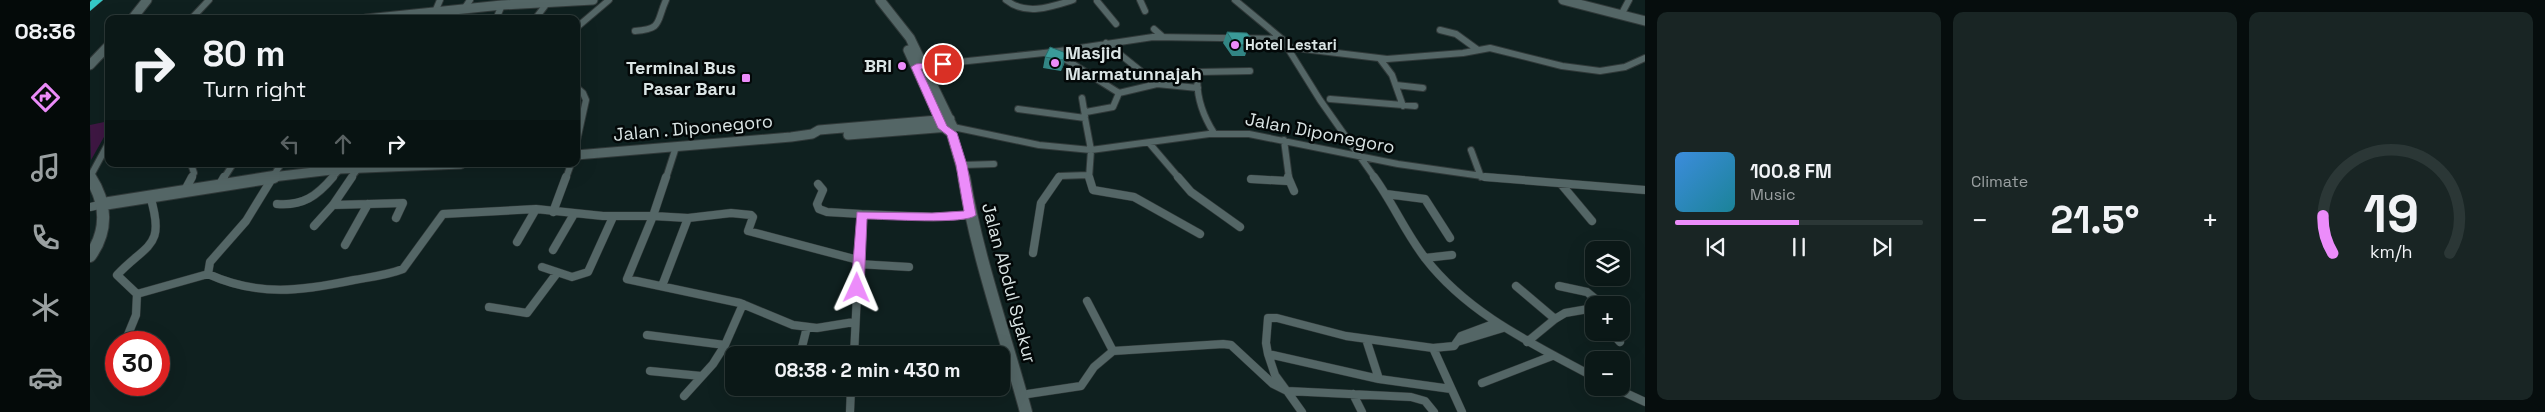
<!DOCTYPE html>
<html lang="en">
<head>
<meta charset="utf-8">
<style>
  :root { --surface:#0b1817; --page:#192524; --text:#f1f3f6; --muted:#9aa0a1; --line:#2b3736; --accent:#ec8cfa }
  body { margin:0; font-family:"Space Grotesk",sans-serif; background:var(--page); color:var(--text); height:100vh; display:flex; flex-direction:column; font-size:19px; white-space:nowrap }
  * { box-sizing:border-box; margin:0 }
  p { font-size:16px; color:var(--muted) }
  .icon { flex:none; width:28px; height:28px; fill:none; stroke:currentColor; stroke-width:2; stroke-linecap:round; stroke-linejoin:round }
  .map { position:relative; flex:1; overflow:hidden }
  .panel { display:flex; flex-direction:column; gap:12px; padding:12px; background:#060d0d; width:900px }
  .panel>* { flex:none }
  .guide { position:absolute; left:15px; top:15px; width:475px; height:152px; border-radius:10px; box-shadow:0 5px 20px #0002,0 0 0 1px var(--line); background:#0b1817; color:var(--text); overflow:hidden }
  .fabs { position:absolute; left:1495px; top:241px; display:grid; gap:10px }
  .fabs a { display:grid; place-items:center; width:45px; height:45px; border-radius:10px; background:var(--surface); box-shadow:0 5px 20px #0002,0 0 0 1px var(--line); font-size:25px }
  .speed { position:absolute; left:15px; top:331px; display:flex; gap:10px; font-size:25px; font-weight:700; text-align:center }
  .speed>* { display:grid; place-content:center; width:65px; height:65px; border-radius:50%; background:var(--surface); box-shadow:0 5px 20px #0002,0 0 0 1px var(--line); line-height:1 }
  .speed .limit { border:8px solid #d22; background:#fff; color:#111 }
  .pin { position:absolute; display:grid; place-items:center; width:42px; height:42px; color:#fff; margin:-21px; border:2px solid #fff; border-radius:50%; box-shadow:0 1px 5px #0007 }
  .me { position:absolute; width:55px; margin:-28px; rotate:1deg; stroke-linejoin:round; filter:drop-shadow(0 0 4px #0008) }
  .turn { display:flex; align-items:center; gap:18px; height:105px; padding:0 15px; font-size:22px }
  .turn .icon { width:65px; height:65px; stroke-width:2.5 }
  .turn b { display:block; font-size:35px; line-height:42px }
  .lanes { display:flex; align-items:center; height:48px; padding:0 15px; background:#0003; justify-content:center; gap:25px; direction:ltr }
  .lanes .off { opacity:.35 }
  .big { font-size:38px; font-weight:700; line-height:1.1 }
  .panel .tile { flex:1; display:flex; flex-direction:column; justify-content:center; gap:8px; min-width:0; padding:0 18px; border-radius:10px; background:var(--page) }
  .panel .dial { align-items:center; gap:0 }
  .dial svg { height:130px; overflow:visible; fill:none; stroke:var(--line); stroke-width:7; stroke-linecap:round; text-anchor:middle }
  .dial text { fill:var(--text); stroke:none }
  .song { display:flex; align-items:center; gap:15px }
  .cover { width:60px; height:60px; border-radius:8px; background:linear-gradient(135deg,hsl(210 70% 55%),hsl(190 70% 35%)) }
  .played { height:5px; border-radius:2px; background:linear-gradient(90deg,var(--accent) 50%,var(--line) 50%) }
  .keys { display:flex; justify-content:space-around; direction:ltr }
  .heat { display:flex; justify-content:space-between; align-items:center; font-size:28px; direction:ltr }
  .panel .tiles { flex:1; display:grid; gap:12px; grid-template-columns:repeat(3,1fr) }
  .trip { position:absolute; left:635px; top:346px; width:285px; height:50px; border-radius:10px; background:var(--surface); box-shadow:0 5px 20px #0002,0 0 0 1px var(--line); font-weight:700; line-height:50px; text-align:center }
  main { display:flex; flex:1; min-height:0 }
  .tabs { display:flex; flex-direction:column; width:90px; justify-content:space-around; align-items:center; background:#040a09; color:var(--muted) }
  .tabs .icon { width:35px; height:35px }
  .tabs .active { color:var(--accent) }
  .tabs b { font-size:22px; color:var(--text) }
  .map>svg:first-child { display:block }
  .green { fill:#3e1743 }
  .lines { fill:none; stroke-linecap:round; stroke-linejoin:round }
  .street-far1-casing { stroke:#303939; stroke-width:8 }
  .street-casing { stroke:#303939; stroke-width:9 }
  .secondary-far1-casing { stroke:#303939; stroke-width:11 }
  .secondary-casing { stroke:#303939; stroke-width:14 }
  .highway-casing { stroke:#303939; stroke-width:1 }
  .street-far1 { stroke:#546666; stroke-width:6 }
  .street { stroke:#546666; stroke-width:8 }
  .secondary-far1 { stroke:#546666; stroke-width:9 }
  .secondary { stroke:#546666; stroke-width:12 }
  .highway { fill:#34c8c6; fill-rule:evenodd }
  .wall { fill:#328584 }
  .shaded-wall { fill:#296c6b }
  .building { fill:#3a9b99; stroke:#296c6b }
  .route { fill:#ec8cfa; stroke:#995ba2 }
  .poi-dot { fill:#ec8cfa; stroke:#030808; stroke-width:2 }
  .labels { text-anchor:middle; stroke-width:5; stroke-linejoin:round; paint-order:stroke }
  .far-poi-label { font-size:15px; font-weight:bold; fill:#dbe5e5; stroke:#030808; text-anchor:start }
  .poi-label { font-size:18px; font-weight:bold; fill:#dbe5e5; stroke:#030808; text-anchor:end }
  .street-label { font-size:18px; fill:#dbe5e5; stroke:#030808 }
</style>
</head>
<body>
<main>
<nav class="tabs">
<b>08:36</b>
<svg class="icon active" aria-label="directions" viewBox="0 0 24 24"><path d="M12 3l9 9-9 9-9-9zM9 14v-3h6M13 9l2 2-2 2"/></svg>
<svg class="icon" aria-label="music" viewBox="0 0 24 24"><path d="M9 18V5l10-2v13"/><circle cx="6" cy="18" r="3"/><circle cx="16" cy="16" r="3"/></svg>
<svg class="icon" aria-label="phone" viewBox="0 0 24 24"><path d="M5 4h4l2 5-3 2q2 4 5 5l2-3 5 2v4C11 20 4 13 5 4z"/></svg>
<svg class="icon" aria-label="climate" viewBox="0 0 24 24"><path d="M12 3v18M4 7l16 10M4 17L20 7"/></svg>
<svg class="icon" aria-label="car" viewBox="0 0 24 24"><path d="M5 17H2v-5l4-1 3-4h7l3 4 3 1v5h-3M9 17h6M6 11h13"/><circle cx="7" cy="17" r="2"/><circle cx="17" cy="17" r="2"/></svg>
</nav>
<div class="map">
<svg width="1555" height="412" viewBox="0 0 1555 412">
  <rect width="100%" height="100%" fill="#0f201f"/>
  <!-- green -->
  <path class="green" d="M19 121V128L1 160 0 125Z"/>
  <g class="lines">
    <defs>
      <path id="street-far1" d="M916 0C936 16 961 7 983 0
        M1050 0 1055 11
        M1145 0 1192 39 1230 100 1285 178
        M1007 1 1026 24
        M374 9 380 0
        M1531 15 1539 0
        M101 19 119 0
        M342 19 350 0
        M406 19 412 5
        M445 19 458 2
        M486 28 519 0
        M1064 29 1073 37
        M1350 30 1366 34 1388 50
        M545 31C573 29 566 22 576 0
        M1016 43 1067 84
        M1197 47 1297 59 1373 53 1400 48 1472 66 1510 71 1535 67 1555 58
        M967 54 1029 93 1067 84 1108 88
        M1290 59 1302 75 1313 106
        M830 66 963 52 1063 37 1192 39
        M1306 85 1333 88
        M486 87 493 93 496 100 486 145
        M992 98 995 116
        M1240 99 1325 106
        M928 109 995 118 1001 150 999 178
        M996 112 1023 107 1029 93
        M863 127 949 145 1001 150 1119 134H1159L1308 164 1406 178
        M1124 133C1112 114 1105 95 1108 72L1160 71
        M1194 140 1199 178
        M1060 144 1089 178
        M1381 150 1391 177
        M101 164 104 173 101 178
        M872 165 904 164
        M221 173 226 164
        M0 177 19 142
        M134 178 143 164
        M182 178 191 164
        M242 178 250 169
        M261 178 270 166
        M476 178 481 164
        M576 178 586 147
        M968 178 970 176 998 175"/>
      <path id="street" d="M999 177 1003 190 1044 197 1110 234
        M1088 177 1101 192 1150 227
        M1198 177 1204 191
        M1284 177C1303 203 1315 232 1335 258 1378 314 1443 344 1504 377
        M1395 177 1555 190
        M1161 179 1197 181 1198 177
        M130 184 134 177
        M728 184 733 190 727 204 729 209 737 212 771 214
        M1471 184 1502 221
        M95 190 102 177
        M1296 194 1335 199 1360 238
        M187 204C213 206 227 196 243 177
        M243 205 313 203 306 218
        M0 207 13 204
        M463 212 476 177
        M598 218 563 216 537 279 650 303 703 325 727 328 764 322
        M224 226 243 205 262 177
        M427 242 446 209 513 216H563L576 177
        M255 245 278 204
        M463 250 484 214
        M943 253 951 203 969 177
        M1335 258 1362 255
        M768 264 819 267
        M452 267 482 277 498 272 523 217
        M118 274C169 297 211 291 264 280 281 277 298 275 313 269L353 214 446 209
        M572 286 598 218 641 213 661 215 663 217 658 231 768 260
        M1426 286 1465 319 1437 342
        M1469 286 1497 292 1508 301V305
        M47 294 118 274 120 262 156 221 183 177
        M997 301 1023 351
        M399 307 437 313 467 273
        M1465 319 1475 313 1504 308
        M1521 332 1530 342
        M557 335 635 345 653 304
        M37 337 46 315 47 294 27 275C57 243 76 248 60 196
        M1276 339 1289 379 1361 389
        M1367 342 1413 328
        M1178 354 1185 375 1196 390
        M710 355 717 327
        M764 355 771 214 843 217 880 215
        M560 371 611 376
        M1289 379 1178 354 1176 343 1178 318H1187L1256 336 1343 348
        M1392 383 1462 356
        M1525 388 1555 402
        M1263 394 1272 412
        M931 395 991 386 1004 367 1023 351 1133 344 1141 345 1183 384 1197 391
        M594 396 623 364 635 345
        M760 412 761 388
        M1212 412 1197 391 1321 397 1335 401 1344 412
        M1372 412 1343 348 1364 346 1371 336 1406 323"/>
      <path id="secondary-far1" d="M790 0 820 38 863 127 861 133 874 178
        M1473 0 1555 21
        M42 19 57 0
        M276 19 412 5 503 0
        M818 50 853 127 861 133
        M0 65 19 45
        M758 135 859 127
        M486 155 701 137 722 134 729 130 860 119
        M174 178 250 169 371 164"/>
      <path id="secondary" d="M874 177C887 257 915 334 936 412
        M13 204 184 177
        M0 256C18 231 17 203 0 177"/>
      <path id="highway" d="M2 0H13L0 11V2Z"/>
    </defs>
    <!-- street-far1 casing -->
    <use href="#street-far1" class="street-far1-casing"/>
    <!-- street casing -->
    <use href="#street" class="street-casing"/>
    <!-- secondary-far1 casing -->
    <use href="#secondary-far1" class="secondary-far1-casing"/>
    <!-- secondary casing -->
    <use href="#secondary" class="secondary-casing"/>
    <!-- highway casing -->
    <use href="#highway" class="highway-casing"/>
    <!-- street-far1 -->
    <use href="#street-far1" class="street-far1"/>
    <!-- street -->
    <use href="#street" class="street"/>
    <!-- secondary-far1 -->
    <use href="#secondary-far1" class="secondary-far1"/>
    <!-- secondary -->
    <use href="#secondary" class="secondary"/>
    <!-- highway -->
    <use href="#highway" class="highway"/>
  </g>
  <!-- wall -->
  <path class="wall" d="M1137 32 1162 39 1158 50H1157L1155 56H1142L1133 43Z
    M976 53 974 64 971 71 953 68 955 57Z"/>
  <!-- shaded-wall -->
  <path class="shaded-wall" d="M976 53 974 64 971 71 973 60Z"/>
  <!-- building -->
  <path class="building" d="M1137 32 1157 33 1162 39H1155L1159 45H1145Z
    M960 47 976 53 973 60 955 57Z"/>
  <!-- route -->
  <path class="route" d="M853 61 858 64 857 66 831 69 857 126 867 133 877 165 886 215C877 225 794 219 777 219L774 288 772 291H763L761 288 767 212 842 213 874 211 866 165 857 135 848 128 821 67 826 64Z"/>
  <!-- markers -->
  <g class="poi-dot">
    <circle cx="1145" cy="45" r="5"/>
    <circle cx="965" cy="63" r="5"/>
    <circle cx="812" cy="66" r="5"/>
    <rect x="651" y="73" width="10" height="10" rx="2.5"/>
  </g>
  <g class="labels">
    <!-- far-poi labels -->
    <g class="far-poi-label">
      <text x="1155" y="50">Hotel Lestari</text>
    </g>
    <!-- poi labels -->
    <g class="poi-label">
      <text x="975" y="59" text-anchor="start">Masjid<tspan x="975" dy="21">Marmatunnajah</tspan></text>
      <text x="802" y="72">BRI</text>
      <text x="646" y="74">Terminal Bus<tspan x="646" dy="21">Pasar Baru</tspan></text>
    </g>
    <!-- street labels -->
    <g class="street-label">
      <text transform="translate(603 128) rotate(-5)" y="6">Jalan . Diponegoro</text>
      <text transform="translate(1230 133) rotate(11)" y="6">Jalan Diponegoro</text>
      <text transform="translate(919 283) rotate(75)" y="6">Jalan Abdul Syakur</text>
    </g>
  </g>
</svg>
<div class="fabs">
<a><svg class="icon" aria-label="layers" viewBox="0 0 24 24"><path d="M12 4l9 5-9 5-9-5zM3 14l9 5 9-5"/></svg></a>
<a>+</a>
<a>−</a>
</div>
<div class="speed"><div class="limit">30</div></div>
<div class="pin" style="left:853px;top:64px;background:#d93025"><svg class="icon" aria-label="arrive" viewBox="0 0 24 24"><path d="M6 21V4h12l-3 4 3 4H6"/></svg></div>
<svg class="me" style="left:767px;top:288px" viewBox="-20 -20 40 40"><path d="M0-17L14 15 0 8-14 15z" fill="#ec8cfa" stroke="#fff" stroke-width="4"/></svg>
<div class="trip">08:38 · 2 min · 430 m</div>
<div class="guide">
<div class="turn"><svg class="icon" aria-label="right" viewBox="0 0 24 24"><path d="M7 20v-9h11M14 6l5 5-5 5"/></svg><div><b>80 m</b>Turn right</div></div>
<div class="lanes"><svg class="icon off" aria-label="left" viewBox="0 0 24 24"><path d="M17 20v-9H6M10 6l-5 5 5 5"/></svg><svg class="icon off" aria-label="ahead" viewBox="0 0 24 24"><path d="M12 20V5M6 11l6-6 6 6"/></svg><svg class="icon" aria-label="right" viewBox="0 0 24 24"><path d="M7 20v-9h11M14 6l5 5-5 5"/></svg></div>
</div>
</div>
<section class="panel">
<div class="tiles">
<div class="tile">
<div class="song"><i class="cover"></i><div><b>100.8 FM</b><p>Music</p></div></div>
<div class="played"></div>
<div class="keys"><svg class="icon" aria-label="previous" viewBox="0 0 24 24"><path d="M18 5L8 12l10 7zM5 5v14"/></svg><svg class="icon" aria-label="pause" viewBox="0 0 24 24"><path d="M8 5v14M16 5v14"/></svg><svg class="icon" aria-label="next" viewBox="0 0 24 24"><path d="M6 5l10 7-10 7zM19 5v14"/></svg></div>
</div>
<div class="tile"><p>Climate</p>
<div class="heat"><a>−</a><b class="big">21.5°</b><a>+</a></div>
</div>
<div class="tile dial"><svg viewBox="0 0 100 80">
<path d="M14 69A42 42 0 1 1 86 69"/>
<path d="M14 69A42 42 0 0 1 8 46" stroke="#ec8cfa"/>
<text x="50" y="56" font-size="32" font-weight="700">19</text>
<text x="50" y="72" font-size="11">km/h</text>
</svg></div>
</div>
</section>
</main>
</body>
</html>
